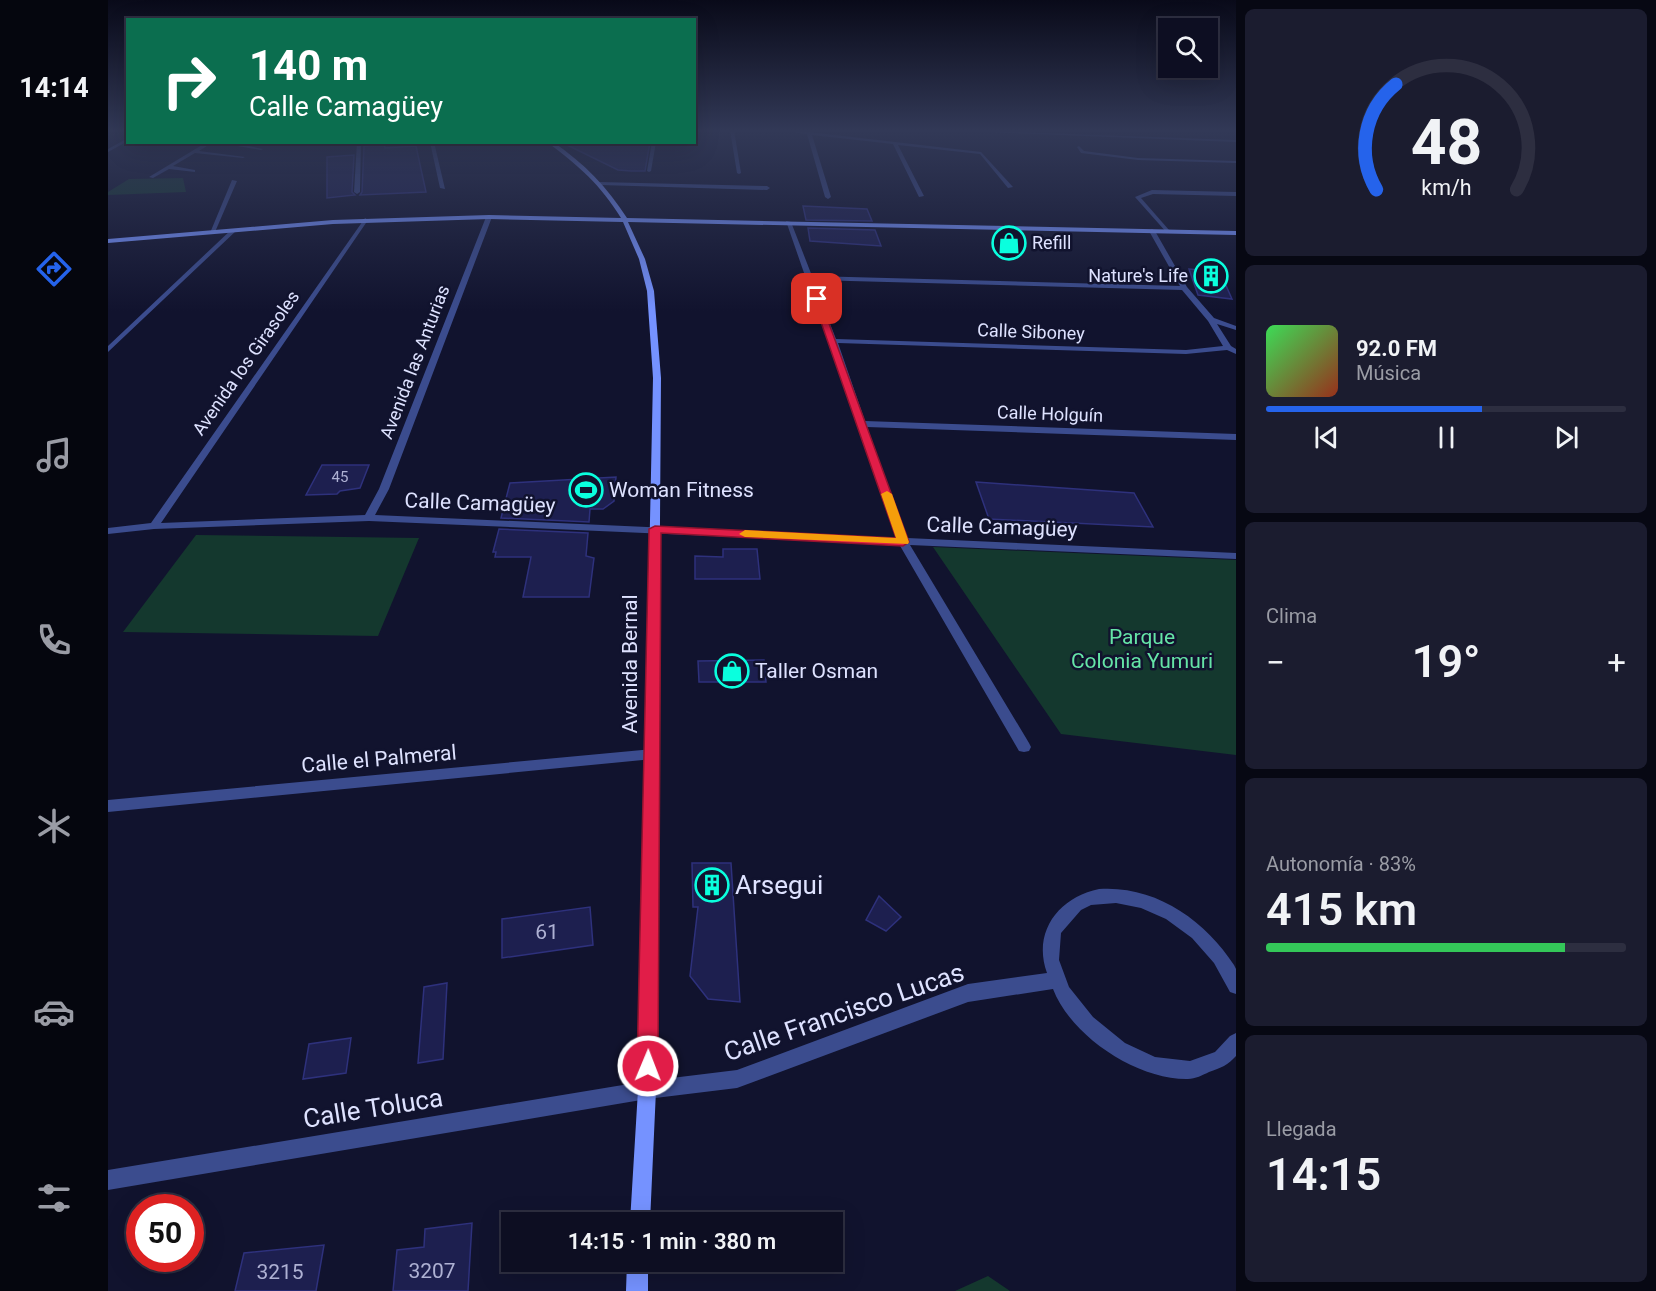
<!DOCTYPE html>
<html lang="es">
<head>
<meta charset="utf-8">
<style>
  :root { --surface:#0d0e22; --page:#1b1c2f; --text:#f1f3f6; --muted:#9a9ca5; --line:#2d2e40; --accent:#2563eb }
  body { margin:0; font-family:Roboto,sans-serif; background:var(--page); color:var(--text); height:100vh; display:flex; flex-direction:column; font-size:22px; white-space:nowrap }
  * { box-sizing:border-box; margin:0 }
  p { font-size:20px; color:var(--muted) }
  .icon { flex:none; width:33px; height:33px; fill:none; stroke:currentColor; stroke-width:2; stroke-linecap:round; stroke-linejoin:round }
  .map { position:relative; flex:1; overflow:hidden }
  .panel { display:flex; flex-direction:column; gap:9px; padding:9px; background:#070813; width:420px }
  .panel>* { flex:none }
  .top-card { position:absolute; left:18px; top:18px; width:570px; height:126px; border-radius:0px; box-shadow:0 6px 24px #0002,0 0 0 2px var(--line); background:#0b6e4f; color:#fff; overflow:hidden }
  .fabs { position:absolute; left:1050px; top:18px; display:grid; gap:12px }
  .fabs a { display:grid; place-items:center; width:60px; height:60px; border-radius:0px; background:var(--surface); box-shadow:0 6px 24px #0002,0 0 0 2px var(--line); font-size:30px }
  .speed { position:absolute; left:18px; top:1194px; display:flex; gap:12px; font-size:30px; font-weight:700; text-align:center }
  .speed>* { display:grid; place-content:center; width:78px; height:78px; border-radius:50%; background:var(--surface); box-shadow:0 6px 24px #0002,0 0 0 2px var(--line); line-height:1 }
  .speed .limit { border:9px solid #d22; background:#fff; color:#111 }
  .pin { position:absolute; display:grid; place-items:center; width:51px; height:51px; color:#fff; margin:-26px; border-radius:12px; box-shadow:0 3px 9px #0006 }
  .me { position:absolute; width:66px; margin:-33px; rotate:1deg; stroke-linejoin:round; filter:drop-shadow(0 0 4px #0008) }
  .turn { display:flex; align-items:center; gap:21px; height:126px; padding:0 24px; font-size:27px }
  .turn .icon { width:78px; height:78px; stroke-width:2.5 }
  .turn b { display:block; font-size:42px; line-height:51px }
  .big { font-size:45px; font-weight:600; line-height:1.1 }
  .panel .card { flex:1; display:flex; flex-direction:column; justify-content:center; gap:9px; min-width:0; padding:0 21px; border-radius:9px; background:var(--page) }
  .panel .dial { align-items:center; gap:0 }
  .dial svg { height:156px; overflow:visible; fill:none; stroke:var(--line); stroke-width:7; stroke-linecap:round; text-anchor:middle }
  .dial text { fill:var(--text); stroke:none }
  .song { display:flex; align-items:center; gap:18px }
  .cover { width:72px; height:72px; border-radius:9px; background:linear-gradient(135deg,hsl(130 70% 55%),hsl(10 70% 35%)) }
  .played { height:6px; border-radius:3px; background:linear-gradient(90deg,var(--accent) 60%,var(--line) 60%) }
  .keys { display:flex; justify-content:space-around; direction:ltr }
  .heat { display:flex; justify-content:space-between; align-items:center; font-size:33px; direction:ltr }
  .charge { height:9px; border-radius:4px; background:linear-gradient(90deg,#34c759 83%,var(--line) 0) }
  .trip { position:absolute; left:393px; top:1212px; width:342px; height:60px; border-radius:0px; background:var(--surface); box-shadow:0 6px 24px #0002,0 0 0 2px var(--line); font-weight:600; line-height:60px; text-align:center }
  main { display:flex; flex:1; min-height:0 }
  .dock { display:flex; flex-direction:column; width:108px; justify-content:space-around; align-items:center; background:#05060e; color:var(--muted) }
  .dock .icon { width:42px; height:42px }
  .dock .on { color:var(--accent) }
  .dock b { font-size:27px; color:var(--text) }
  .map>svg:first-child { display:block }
  .green { fill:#14382e }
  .building { fill:#1d1f4f; stroke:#2e317c; stroke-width:1.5 }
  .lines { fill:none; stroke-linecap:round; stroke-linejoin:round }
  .service { fill:#3b4c8e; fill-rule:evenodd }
  .minor { fill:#3b4c8e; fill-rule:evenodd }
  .secondary { fill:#7592ff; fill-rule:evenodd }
  .route { fill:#e11d48; stroke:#92132f; stroke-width:1.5 }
  .slow { fill:#f59e0b }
  .labels { text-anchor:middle; stroke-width:5; stroke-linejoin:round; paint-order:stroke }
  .far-number-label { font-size:15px; fill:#aeb1d3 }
  .far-poi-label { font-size:18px; fill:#dee2ff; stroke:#11132e; text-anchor:start }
  .far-street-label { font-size:18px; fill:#dee2ff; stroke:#11132e }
  .poi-label { font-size:21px; fill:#dee2ff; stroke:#11132e; text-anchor:start }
  .street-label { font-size:21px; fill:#dee2ff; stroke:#11132e }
  .park-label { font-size:21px; fill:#65e4a6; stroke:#11132e }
  .near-number-label { font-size:21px; fill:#aeb1d3 }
  .near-poi-label { font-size:26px; fill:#dee2ff; stroke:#11132e; text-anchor:start }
  .near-street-label { font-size:26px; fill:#dee2ff; stroke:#11132e }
</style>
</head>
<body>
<main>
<nav class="dock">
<b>14:14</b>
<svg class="icon on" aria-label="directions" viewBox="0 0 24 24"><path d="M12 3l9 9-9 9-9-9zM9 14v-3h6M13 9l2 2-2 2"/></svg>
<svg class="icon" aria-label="music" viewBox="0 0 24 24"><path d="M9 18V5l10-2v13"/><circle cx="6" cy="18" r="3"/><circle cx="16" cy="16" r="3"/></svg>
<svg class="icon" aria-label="phone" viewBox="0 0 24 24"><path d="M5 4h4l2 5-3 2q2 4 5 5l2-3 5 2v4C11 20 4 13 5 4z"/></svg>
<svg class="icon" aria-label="climate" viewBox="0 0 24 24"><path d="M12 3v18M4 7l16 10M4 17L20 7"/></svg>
<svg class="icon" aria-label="car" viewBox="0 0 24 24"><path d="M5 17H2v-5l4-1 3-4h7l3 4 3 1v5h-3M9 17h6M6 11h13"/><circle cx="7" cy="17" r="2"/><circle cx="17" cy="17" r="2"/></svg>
<svg class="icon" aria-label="filters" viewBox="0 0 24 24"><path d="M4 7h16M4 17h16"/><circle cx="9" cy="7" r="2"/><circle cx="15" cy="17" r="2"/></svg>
</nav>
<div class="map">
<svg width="1128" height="1291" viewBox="0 0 1128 1291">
  <rect width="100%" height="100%" fill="#11132e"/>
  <!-- green -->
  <path class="green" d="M75 178 78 192 0 195V192L21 179Z
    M88 535 311 538 270 636 15 632Z
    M825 547 1128 560V755L953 734Z
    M880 1276 902 1291H847Z"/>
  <!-- building -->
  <path class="building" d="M453 142H542L537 171H523L510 170Z
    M276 144 277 148 308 146 318 192 252 195 254 192 256 146Z
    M246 155 244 192 247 195 219 198V157Z
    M695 206 759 209 764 221 698 220Z
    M700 228 767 230 773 246 702 241Z
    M1081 269 1112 272 1124 299 1090 295Z
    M214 465H261L252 488 232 491 229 494 198 495Z
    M508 477 506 501 495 509H482L481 522 393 518 402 483Z
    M868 482 1026 493 1045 527 881 519Z
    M391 529 480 533 478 556 486 558 481 597H415L423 557H387L388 552H385Z
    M615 549H649L652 579H587V556L615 557Z
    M656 660 658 682H591L590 661Z
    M584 863H623L632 1002 600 999 582 976 590 907H585Z
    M771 896 793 917 778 931 758 920Z
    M482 907 485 945 394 958V919Z
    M339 983 335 1059 310 1063 316 987Z
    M243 1038 238 1073 195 1079 201 1044Z
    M364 1223 360 1291H285L289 1250 316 1247 317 1229Z
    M216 1245 208 1291H127L136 1253Z"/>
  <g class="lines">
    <!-- service -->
    <path class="service" d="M491 182 659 186 662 188 659 190 493 185Z"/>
    <!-- minor -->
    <path class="minor" d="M586 130H601L586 132Z
      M622 130H626L633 173 631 174 629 173Z
      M672 130 701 132 873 152 905 187 900 188 872 154 790 145 816 196 811 197 785 144 704 135 723 197 720 199 717 197 699 134Z
      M851 130 1128 140V142L853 131Z
      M20 138V141L0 152V149Z
      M99 142H105L91 151 137 157 135 158 87 153 65 166 87 170V172L61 169 45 178 41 177Z
      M107 142H121L155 149 153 150Z
      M249 142H253L252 192 249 194 246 192Z
      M322 142H326L337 189 332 188Z
      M544 142H548L543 171 541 172 539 171Z
      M971 146 976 151 1030 158 1128 161V163L1030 160 973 153 969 147Z
      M124 180 129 181 107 232 102 233Z
      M1044 190 1128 192V196L1045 194 1033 198 1061 230 1059 233 1027 197Z
      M381 215 384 217 281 489 267 515 788 538 678 221 683 222 704 276 1072 286 1041 231 1044 229 1047 231 1079 287 1106 318 1128 326V330L1109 324 1123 346 1128 349V354L1119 350 1078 354 730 343 757 421 1128 434V440L759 427 799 538 1128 553V559L802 545 921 743 923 747 921 751 916 752 911 751 791 544 261 521 46 529 0 534V528L43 523 257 218 260 220 53 523 257 515 271 489 378 217ZM705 280 1074 290 1100 321 1115 346 1078 350 728 339Z
      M124 229 129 230 0 352V346Z
      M545 749 550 750 552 754 550 758 545 759 0 812V800Z
      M991 889C1047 885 1097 920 1126 965L1128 969V994L1122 992 1106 963 1084 938 1058 919 1033 908 1008 903 983 905 973 910 953 933 951 960 961 987 985 1017 1017 1043 1047 1057 1082 1061 1107 1052 1122 1036 1128 1033V1056C1120 1065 1113 1068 1101 1072 1095 1075 1087 1079 1080 1079 1029 1080 963 1036 945 989L860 1002 629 1088 539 1099 0 1190V1170L539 1081 629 1070 860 984 939 973C924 932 951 897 991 889Z"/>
    <!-- secondary -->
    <path class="secondary" d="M439 142H445C476 163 499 187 519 218L1128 231V235L520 222 537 259 546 291 553 378 548 1090 542 1222H522L530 1090 545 378 539 291 531 259 515 222 381 219 225 224 0 243V239L225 220 381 215 513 218C492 184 471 166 439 142Z
      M519 1262H540V1291H518Z"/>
  </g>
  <!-- sky -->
  <linearGradient id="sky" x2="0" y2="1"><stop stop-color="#090a19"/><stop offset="0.42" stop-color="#323957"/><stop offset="1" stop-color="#323957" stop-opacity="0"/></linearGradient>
  <rect width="1128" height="311" fill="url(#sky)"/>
  <!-- route -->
  <path class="route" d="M709 296 712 299 801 542 795 546 553 533 550 1066 547 1073 540 1076 532 1073 529 1066 541 529 547 526 788 538 705 299Z"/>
  <!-- slow -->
  <path class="slow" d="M779 491 784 494 801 542 800 544 637 537 631 534 637 530 788 538 773 494Z"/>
  <!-- icons -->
  <defs>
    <symbol id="shop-ring" viewBox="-11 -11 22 22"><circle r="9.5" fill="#11132e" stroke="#0affde" stroke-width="1.5"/><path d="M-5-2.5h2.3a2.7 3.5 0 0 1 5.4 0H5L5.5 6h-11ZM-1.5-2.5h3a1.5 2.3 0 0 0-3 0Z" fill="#0affde"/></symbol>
    <symbol id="building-ring" viewBox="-11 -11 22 22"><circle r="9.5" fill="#11132e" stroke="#0affde" stroke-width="1.5"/><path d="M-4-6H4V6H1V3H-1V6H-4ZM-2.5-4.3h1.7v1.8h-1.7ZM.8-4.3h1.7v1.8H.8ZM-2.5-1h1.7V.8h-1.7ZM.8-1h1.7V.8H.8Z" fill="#0affde"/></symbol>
    <symbol id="stadium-ring" viewBox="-11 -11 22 22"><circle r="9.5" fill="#11132e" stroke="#0affde" stroke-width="1.5"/><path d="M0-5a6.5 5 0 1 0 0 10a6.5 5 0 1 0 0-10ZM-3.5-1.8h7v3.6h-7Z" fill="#0affde"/></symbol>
  </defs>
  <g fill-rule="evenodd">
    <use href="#shop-ring" x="882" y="224" width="38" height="38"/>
    <use href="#building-ring" x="1084" y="257" width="38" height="38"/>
    <use href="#stadium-ring" x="459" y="471" width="38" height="38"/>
    <use href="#shop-ring" x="605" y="652" width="38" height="38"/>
    <use href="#building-ring" x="585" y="866" width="38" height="38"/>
  </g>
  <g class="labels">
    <!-- far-number labels -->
    <g class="far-number-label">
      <text x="232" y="482">45</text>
    </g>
    <!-- far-poi labels -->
    <g class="far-poi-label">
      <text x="924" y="249">Refill</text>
      <text x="1080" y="282" text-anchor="end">Nature's Life</text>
    </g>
    <!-- far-street labels -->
    <g class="far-street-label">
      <text transform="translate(923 332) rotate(2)" y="6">Calle Siboney</text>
      <text transform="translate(307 362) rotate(-69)" y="6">Avenida las Anturias</text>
      <text transform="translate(138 363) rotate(-55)" y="6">Avenida los Girasoles</text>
      <text transform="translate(942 414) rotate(2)" y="6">Calle Holguín</text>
    </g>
    <!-- poi labels -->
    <g class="poi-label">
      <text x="501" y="497">Woman Fitness</text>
      <text x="647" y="678">Taller Osman</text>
    </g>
    <!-- street labels -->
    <g class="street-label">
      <text transform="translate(372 503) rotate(2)" y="7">Calle Camagüey</text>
      <text transform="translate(894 527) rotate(2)" y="7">Calle Camagüey</text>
      <text transform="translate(522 664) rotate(-90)" y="7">Avenida Bernal</text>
      <text transform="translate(271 759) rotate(-5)" y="7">Calle el Palmeral</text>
    </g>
    <!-- park labels -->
    <g class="park-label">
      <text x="1034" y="644">Parque<tspan x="1034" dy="24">Colonia Yumuri</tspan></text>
    </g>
    <!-- near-number labels -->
    <g class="near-number-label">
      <text x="439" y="939">61</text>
      <text x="324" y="1278">3207</text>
      <text x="172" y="1279">3215</text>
    </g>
    <!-- near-poi labels -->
    <g class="near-poi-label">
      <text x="627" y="894">Arsegui</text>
    </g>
    <!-- near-street labels -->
    <g class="near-street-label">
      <text transform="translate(736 1012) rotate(-19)" y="9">Calle Francisco Lucas</text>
      <text transform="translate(265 1108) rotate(-9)" y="9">Calle Toluca</text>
    </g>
  </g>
</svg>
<div class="fabs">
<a><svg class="icon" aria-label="search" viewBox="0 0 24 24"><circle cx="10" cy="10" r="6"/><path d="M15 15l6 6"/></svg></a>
</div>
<div class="speed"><div class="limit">50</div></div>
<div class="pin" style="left:709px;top:299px;background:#d93025"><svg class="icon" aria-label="arrive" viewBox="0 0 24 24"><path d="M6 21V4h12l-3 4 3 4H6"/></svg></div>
<svg class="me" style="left:540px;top:1066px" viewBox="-20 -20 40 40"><circle r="17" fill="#e11d48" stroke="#fff" stroke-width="3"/><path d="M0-11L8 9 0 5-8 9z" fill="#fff"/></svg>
<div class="trip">14:15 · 1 min · 380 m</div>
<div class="top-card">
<div class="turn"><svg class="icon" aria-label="right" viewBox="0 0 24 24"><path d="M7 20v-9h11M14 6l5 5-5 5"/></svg><div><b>140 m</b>Calle Camagüey</div></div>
</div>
</div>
<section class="panel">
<div class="card dial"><svg viewBox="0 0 100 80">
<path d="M14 69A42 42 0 1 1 86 69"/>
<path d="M14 69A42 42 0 0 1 24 15" stroke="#2563eb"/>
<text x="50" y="56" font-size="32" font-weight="700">48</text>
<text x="50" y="72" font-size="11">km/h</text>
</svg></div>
<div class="card">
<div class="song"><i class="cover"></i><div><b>92.0 FM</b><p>Música</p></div></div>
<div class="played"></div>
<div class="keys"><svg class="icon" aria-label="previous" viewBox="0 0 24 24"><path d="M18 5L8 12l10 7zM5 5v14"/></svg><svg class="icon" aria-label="pause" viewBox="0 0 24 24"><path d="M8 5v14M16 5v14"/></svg><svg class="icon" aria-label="next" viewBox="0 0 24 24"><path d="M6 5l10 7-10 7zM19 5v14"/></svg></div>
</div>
<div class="card"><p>Clima</p>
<div class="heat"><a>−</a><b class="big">19°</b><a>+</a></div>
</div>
<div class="card"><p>Autonomía · 83%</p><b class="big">415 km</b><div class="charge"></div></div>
<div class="card"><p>Llegada</p><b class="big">14:15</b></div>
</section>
</main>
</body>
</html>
